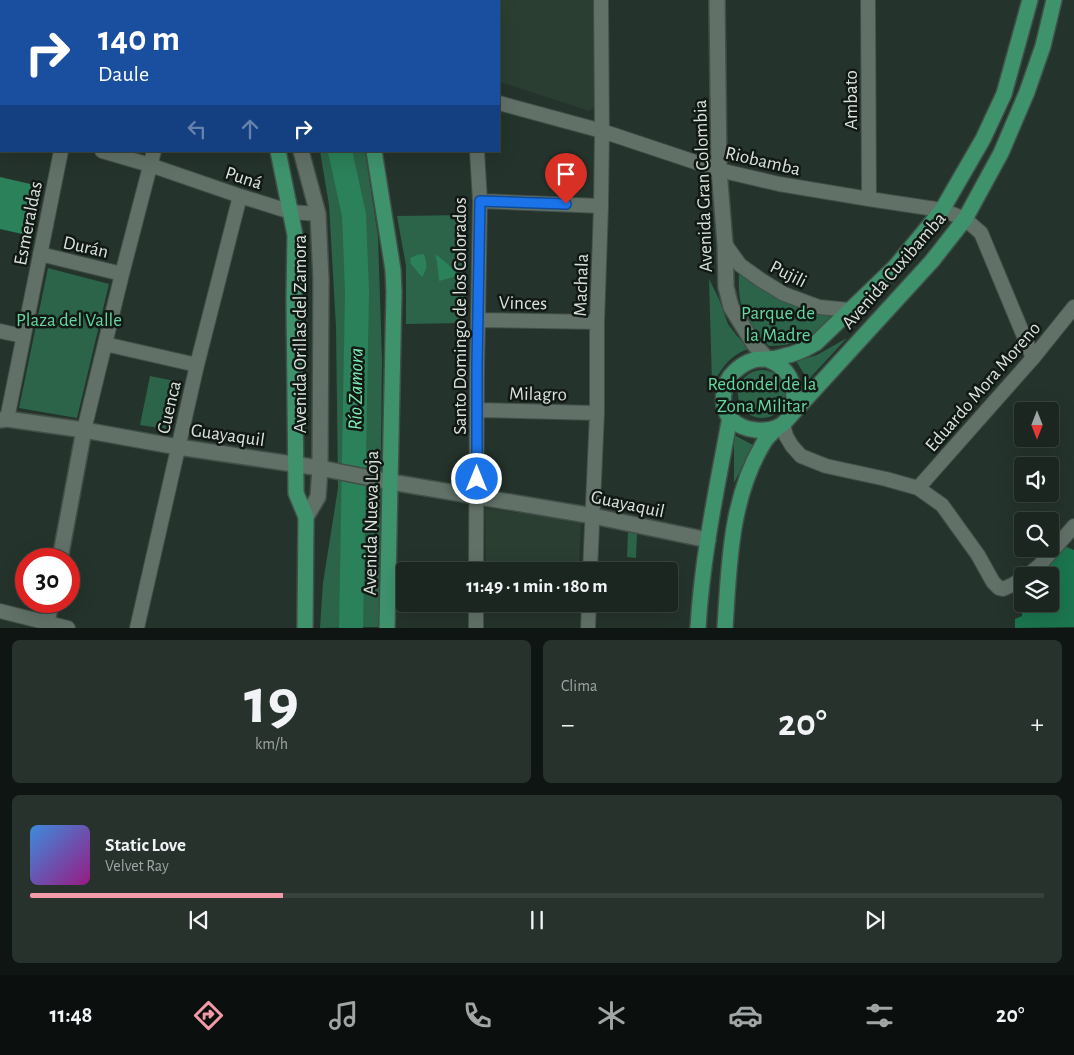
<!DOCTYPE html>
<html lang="es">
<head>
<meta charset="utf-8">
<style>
  :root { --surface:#1b2620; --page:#28322d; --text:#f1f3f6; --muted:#a0a5a5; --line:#39433e; --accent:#f39aa8 }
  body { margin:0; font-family:"Alegreya Sans",sans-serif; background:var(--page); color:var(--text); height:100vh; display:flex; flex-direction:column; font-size:19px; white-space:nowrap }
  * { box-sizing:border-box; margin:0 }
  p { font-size:16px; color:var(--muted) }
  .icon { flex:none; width:28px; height:28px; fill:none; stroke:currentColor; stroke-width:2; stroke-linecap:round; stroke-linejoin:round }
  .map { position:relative; height:628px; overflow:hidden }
  .drawer { display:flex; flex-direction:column; gap:12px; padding:12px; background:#0f1512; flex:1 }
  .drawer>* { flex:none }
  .hud { position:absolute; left:0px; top:0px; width:500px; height:152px; box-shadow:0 5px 20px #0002,0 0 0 1px var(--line); background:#1a4fa0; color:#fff; overflow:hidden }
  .needle { width:32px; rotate:180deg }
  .buttons { position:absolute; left:1014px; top:402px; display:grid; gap:10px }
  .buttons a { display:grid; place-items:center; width:45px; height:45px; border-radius:5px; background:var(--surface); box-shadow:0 5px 20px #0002,0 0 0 1px var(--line); font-size:25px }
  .speed { position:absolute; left:15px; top:548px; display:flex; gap:10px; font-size:25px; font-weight:700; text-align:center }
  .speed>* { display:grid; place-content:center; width:65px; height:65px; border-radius:50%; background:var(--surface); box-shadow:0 5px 20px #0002,0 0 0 1px var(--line); line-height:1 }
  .speed .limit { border:8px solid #d22; background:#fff; color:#111 }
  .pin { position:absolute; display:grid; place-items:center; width:42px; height:42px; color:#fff; margin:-51px -21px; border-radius:50% 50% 50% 0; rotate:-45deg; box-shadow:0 0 5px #0007 }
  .pin .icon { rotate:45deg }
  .me { position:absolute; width:55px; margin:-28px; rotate:0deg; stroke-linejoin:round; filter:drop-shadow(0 0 4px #0008) }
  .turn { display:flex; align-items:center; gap:18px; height:105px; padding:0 15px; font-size:22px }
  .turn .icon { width:65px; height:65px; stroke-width:2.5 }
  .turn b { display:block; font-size:35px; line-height:42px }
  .lanes { display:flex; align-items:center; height:48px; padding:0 15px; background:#0003; justify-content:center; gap:25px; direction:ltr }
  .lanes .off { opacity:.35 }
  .big { font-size:38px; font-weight:600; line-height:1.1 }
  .drawer .tile { flex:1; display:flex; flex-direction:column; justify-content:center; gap:8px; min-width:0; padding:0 18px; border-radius:8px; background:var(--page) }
  .drawer .dial { align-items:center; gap:0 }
  .dial b { font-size:65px; line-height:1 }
  .song { display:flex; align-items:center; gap:15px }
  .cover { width:60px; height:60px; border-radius:8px; background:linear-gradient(135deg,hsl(210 70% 55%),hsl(310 70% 35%)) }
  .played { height:5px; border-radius:2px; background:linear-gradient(90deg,var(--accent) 25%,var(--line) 25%) }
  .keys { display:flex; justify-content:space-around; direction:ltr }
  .heat { display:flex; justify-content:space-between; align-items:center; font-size:28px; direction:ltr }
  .drawer .tiles { flex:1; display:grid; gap:12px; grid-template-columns:1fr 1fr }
  .tile:last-child { grid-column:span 2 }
  .trip { position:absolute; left:396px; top:562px; width:282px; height:50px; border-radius:5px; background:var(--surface); box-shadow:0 5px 20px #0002,0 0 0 1px var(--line); font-weight:600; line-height:50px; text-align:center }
  .dock { display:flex; height:80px; justify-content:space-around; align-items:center; background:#0b0f0d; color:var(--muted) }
  .dock .icon { width:35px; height:35px }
  .dock .current { color:var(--accent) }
  .dock b { font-size:22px; color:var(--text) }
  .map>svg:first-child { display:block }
  .built { fill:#2a3e32 }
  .green { fill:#2b6448 }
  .forest { fill:#1b754e }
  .water { fill:#2b8159 }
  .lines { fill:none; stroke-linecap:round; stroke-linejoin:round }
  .river { stroke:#2b8159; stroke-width:24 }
  .street-casing { stroke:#424f48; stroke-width:16 }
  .secondary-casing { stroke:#424f48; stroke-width:18 }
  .primary-casing { stroke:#424f48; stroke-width:18 }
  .street { stroke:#617168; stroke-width:14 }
  .secondary { stroke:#617168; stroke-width:15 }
  .primary { stroke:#3e936d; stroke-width:15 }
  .route-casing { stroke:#114b97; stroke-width:12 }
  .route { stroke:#1a73e8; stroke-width:9 }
  .labels { text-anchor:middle; stroke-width:5; stroke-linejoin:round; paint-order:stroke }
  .street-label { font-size:19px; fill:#dae3dd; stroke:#121915 }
  .park-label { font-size:19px; fill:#66d89f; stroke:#121915 }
  .water-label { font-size:20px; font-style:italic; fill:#7deeb4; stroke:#121915 }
</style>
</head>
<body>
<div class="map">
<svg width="1074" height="628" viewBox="0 0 1074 628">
  <rect width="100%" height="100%" fill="#24332b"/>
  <!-- built -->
  <path class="built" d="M346 0H466V1H346Z
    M495 0H595V107L589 111 500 82 499 81V1H495Z
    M485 508 581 522 579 571H486Z"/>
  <!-- green -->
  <path class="green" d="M320 151H365L378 236 382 359 379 627 320 628 323 583 338 488 336 327 329 205Z
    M462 215 464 323 406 324V266L397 216Z
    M48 268 109 284 77 418 19 408Z
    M739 274 785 301 839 314C813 334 803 346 769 346 764 340 757 335 752 328 740 312 738 293 739 274Z
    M709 279 719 299 728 324 737 336 750 348C728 357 725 365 712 384Z
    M847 338 808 380 796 361 817 355Z
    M738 394a24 24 0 1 1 48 0a24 24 0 1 1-48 0Z
    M150 376 175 381 166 429 140 425Z
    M734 435 753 445 734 483Z
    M628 532 637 534 636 558 627 557Z"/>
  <!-- forest -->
  <path class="forest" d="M1062 545 1074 550V627L1015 628V619L1022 616V606L1016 607 1015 601 1022 592V604H1050V576H1036Z"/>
  <!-- water -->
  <path class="water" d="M0 177 39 186 31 236 0 229Z
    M424 254C427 264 428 268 422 277L411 264 410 258 417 255Z
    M435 254C445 261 452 267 458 276L439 281 437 261Z"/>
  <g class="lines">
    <!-- river -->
    <path class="river" d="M304 0 305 1
      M340 151 354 215 357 291 351 628"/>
    <defs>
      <path id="street" d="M61 0 62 1
        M868 0 869 199
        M191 1V0
        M475 1V0
        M499 103 602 131 719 170 779 184 869 199 942 210 965 219 981 233 1033 358
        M102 151 150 165 240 196 291 212 318 214
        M480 201 601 206
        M725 244 740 265 761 280 784 294 819 307 850 310
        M40 254 122 274
        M478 320 597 322
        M0 331 23 336
        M105 344 197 365
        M477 410 597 413
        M7 419 61 151
        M783 424 786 436 792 446 801 456 826 466 886 479 918 488 942 505 978 555 993 582 999 588 1003 589 1014 584 1022 579
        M84 430 122 274 154 151
        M918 488 1033 358 1074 307
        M476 571 477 366 478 320 480 201 477 151
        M590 571 597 413V322L601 206 602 131 601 0
        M1027 576 1039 566 1074 526
        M0 611 68 628
        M137 628 197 365 240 196
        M476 628V604
        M588 628 589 604"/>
      <path id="secondary" d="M212 0V1
        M239 0V1
        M717 0 719 170 725 244 726 287 731 307 754 344 767 359
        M301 151 318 214 321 280 320 468 318 497 306 517
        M0 420 7 419 84 430 178 447 320 468 391 482 593 516 708 540
        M60 559 84 430
        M46 628 51 601"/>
      <path id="primary" d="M264 0V1
        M341 0V1
        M1030 0 1004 94 983 139 942 210 895 267 816 343C806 349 796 354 784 356 778 358 772 359 765 359 762 359 757 359 754 360 747 362 739 367 734 372 723 382 719 406 730 418 743 432 768 434 783 424L932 261 965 219 1001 153 1027 92 1043 46 1054 0
        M278 151 295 235 294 299 296 493 306 517 305 628
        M374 151 393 270 394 292 387 628
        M767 359C793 370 796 386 793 413
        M698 628C702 557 717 487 730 417
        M725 628C729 566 730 499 763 444 766 438 771 434 776 429"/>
    </defs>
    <!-- street casing -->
    <use href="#street" class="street-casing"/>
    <!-- secondary casing -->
    <use href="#secondary" class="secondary-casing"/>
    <!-- primary casing -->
    <use href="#primary" class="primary-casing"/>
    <!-- street -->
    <use href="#street" class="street"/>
    <!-- secondary -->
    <use href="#secondary" class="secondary"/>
    <!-- primary -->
    <use href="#primary" class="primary"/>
  </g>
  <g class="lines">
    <defs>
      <path id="route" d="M477 479V366L480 201 566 204"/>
    </defs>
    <!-- route casing -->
    <use href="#route" class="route-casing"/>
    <!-- route -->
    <use href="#route" class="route"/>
  </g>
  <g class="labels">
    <!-- street labels -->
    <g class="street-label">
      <text transform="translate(850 100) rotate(-90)" y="7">Ambato</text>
      <text transform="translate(763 160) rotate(13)" y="7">Riobamba</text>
      <text transform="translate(244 177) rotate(18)" y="7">Puná</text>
      <text transform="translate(702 186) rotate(-92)" y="7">Avenida Gran Colombia</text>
      <text transform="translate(27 223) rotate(-79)" y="7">Esmeraldas</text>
      <text transform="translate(86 246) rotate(13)" y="7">Durán</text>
      <text transform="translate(893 270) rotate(-49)" y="7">Avenida Cuxibamba</text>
      <text transform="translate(789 273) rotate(27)" y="7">Pujili</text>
      <text transform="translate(580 285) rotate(-88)" y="7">Machala</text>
      <text transform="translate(523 302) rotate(1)" y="7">Vinces</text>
      <text transform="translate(459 316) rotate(-90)" y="7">Santo Domingo de los Colorados</text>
      <text transform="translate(299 334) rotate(-90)" y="7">Avenida Orillas del Zamora</text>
      <text transform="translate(982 386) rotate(-49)" y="7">Eduardo Mora Moreno</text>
      <text transform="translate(538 393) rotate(1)" y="7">Milagro</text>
      <text transform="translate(168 407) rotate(-77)" y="7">Cuenca</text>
      <text transform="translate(228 434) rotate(8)" y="7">Guayaquil</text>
      <text transform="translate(628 503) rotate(12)" y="7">Guayaquil</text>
      <text transform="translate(370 523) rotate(-89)" y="7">Avenida Nueva Loja</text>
    </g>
    <!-- park labels -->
    <g class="park-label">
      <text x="778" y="319">Parque de<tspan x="778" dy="22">la Madre</tspan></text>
      <text x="69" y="326">Plaza del Valle</text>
      <text x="762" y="390">Redondel de la<tspan x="762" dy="22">Zona Militar</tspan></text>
    </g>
    <!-- water labels -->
    <g class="water-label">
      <text transform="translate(355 389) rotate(-89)" y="7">Río Zamora</text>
    </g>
  </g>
</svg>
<div class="buttons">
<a><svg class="needle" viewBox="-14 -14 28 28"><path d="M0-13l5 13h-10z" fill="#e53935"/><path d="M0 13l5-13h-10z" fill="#a0a5a5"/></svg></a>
<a><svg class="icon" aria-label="sound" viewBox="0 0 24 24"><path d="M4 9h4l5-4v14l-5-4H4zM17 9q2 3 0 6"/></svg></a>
<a><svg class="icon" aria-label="search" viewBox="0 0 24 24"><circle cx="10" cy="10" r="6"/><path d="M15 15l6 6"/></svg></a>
<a><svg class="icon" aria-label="layers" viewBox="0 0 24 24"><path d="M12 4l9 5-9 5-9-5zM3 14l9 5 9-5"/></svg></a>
</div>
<div class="speed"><div class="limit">30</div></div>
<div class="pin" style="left:566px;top:204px;background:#d93025"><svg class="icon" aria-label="arrive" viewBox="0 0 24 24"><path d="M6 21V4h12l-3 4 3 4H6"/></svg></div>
<svg class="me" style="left:477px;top:479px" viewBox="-20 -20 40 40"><circle r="17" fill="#1a73e8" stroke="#fff" stroke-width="3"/><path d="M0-11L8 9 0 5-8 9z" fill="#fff"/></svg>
<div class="trip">11:49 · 1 min · 180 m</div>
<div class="hud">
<div class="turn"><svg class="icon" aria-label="right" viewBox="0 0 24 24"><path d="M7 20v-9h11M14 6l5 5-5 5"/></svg><div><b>140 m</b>Daule</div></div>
<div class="lanes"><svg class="icon off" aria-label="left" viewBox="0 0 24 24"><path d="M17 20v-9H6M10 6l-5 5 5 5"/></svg><svg class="icon off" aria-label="ahead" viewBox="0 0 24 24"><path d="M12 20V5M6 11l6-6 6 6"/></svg><svg class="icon" aria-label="right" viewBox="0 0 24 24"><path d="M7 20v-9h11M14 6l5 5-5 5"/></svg></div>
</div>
</div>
<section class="drawer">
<div class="tiles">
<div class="tile dial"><b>19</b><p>km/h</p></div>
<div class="tile"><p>Clima</p>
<div class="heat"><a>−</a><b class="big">20°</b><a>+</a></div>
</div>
<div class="tile">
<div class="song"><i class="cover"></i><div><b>Static Love</b><p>Velvet Ray</p></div></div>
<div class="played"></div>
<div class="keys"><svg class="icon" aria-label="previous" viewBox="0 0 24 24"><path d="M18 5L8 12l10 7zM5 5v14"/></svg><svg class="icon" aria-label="pause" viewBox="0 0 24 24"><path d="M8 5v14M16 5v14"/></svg><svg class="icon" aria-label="next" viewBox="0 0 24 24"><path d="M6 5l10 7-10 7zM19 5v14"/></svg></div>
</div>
</div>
</section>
<nav class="dock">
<b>11:48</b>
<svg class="icon current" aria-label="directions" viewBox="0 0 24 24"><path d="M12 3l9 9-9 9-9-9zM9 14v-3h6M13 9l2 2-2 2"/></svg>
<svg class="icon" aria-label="music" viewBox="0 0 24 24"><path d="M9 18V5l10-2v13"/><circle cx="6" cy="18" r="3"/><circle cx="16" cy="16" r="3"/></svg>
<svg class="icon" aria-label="phone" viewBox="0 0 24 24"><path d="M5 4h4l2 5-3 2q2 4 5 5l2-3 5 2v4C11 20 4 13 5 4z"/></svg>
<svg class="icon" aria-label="climate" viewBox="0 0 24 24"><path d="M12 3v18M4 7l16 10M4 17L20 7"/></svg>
<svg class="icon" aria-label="car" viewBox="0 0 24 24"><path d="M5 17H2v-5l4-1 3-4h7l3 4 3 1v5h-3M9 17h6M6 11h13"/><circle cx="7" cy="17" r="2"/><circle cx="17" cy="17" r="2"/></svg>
<svg class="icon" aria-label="filters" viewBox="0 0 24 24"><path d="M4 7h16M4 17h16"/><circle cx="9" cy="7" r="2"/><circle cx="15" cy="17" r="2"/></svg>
<b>20°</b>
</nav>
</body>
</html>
